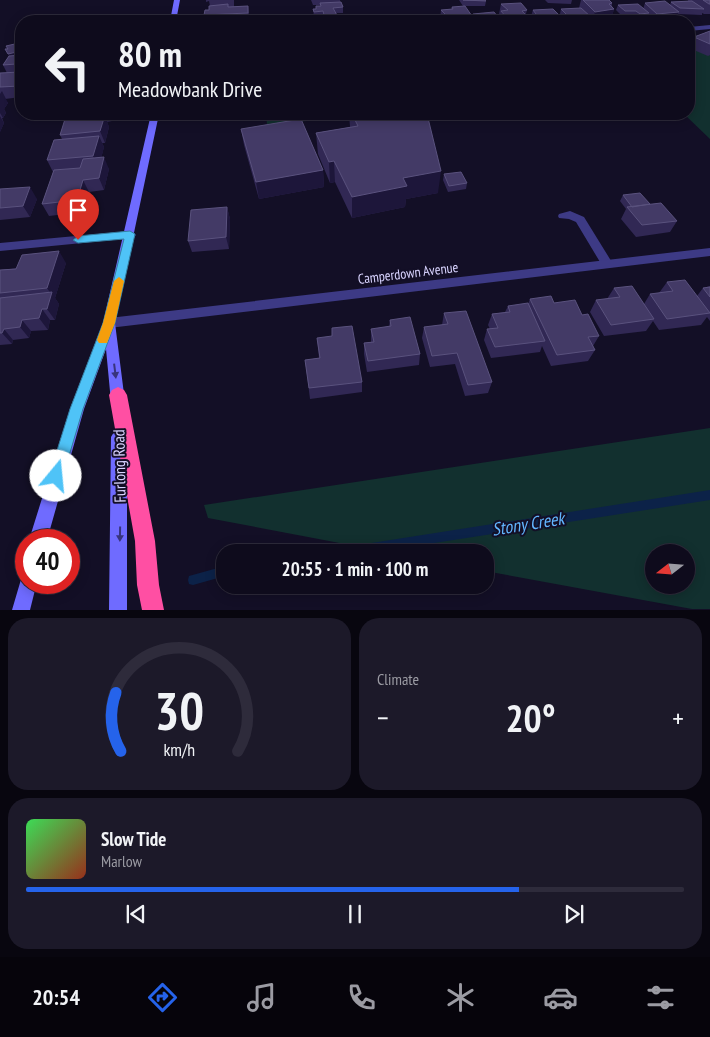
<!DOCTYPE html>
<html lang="en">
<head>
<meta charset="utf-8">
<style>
  :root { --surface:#0e0b1c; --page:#1c1929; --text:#f1f3f6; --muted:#9b9ba3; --line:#2e2b3b; --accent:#2563eb }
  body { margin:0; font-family:"PT Sans Narrow",sans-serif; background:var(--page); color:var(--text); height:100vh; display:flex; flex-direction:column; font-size:19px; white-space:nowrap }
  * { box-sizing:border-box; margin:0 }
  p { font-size:16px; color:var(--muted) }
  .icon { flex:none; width:28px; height:28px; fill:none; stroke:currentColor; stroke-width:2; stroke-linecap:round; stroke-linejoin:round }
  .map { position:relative; height:610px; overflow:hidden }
  .details { display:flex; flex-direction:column; gap:8px; padding:8px; background:#08060f; flex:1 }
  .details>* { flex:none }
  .banner { position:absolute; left:15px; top:15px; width:680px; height:105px; border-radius:20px; box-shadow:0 2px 12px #0003,0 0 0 1px var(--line); background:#0e0b1c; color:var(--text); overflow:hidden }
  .needle { width:32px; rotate:253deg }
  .controls { position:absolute; left:645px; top:544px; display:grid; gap:10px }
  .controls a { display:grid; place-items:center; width:50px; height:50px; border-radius:50%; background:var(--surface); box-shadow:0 2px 12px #0003,0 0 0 1px var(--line); font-size:25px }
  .speed { position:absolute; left:15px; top:529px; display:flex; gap:10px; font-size:25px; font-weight:700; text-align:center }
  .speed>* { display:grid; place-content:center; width:65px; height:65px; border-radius:50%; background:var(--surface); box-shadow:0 2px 12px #0003,0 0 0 1px var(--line); line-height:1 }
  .speed .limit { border:8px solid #d22; background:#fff; color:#111 }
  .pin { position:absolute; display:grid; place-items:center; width:42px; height:42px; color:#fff; margin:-51px -21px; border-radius:50% 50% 50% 0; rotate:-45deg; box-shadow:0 0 5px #0007 }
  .pin .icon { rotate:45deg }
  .me { position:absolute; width:55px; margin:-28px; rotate:17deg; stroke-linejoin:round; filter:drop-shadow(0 0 4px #0008) }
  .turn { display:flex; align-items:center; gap:18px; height:105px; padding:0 20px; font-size:22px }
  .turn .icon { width:65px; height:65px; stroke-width:2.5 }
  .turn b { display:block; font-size:35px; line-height:42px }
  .big { font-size:38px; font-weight:700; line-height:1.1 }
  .details .card { flex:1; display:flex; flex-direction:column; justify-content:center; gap:8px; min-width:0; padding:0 18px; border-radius:20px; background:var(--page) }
  .details .dial { align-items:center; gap:0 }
  .dial svg { height:130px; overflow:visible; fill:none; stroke:var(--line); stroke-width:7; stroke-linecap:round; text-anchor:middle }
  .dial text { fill:var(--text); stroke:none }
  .song { display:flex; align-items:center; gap:15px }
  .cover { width:60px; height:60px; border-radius:8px; background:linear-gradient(135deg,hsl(130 70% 55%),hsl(10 70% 35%)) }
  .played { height:5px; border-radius:2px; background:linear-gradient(90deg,var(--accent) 75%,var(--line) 75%) }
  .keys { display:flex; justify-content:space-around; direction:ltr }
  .heat { display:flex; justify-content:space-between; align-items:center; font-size:28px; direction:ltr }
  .details .tiles { flex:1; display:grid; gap:8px; grid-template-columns:1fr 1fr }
  .card:last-child { grid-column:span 2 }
  .trip { position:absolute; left:216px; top:544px; width:278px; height:50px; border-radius:20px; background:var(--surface); box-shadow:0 2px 12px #0003,0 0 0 1px var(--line); font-weight:700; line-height:50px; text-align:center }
  .tabs { display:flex; height:80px; justify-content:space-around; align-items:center; background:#06040b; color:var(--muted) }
  .tabs .icon { width:35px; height:35px }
  .tabs .selected { color:var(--accent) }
  .tabs b { font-size:22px; color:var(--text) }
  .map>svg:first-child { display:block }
  .green { fill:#12302f; fill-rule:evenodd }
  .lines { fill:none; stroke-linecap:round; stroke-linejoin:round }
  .stream { fill:#0c2248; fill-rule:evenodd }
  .lane { fill:#3d3a85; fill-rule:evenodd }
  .street { fill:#3d3a85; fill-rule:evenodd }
  .secondary { fill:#6f6bff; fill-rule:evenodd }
  .highway { fill:#ff4fa3; fill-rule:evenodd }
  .wall { fill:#312854 }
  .shaded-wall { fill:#1d163a }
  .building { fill:#433a66; stroke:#5a527e }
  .oneway { fill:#38347d }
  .route { fill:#4fc3f7; stroke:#337fa1 }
  .slow { fill:#f59e0b }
  .labels { text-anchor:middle; stroke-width:4; stroke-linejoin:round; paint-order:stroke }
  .street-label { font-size:14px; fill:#d9d4ff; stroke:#130f26 }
  .near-street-label { font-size:16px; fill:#d9d4ff; stroke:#130f26 }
  .near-water-label { font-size:18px; font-style:italic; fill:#62b6ff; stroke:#130f26 }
</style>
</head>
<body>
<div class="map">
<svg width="710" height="610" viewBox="0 0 710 610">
  <rect width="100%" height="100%" fill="#130f26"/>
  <!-- green -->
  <path class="green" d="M710 35V139L684 114H689V36Z
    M266 114H305L307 121 267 124Z
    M710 428V609H692L485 571V552H387L208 518 204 505ZM654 552H686V585H654Z"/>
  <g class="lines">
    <!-- stream -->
    <path class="stream" d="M710 490V500L376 552H341L342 548 346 547Z
      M225 566V576L193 585 189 584 188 580 189 576Z"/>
    <!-- lane -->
    <path class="lane" d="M570 211 584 217 613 264 611 267H603L576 222 569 219 559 218 558 216 559 214Z"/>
    <!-- street -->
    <path class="street" d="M710 25V29L689 31V27Z
      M130 231 136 235 134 238 0 251V243Z
      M710 248V256L109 328 104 327 103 323 104 319 109 318Z"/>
    <!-- secondary -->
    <path class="secondary" d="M174 0H180L176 21H170Z
      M151 114H159L115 323 125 402 123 407 118 408 113 407 111 402 106 349 84 409 47 540H29L70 409 103 323Z
      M119 430 124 432 127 437V610H109L111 437 114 432Z
      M26 574V582H37L30 610H12L22 576Z"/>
    <!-- highway -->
    <path class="highway" d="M118 387 124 390 127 395 155 541 159 585 164 610H142L137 585 135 541 109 395 112 390Z"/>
  </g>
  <!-- wall -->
  <path class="wall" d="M206 0H234V7L248 6 250 21H203L205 19 204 15 209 10 210 6 209 1 206 2Z
    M311 0H340V2L343 7V13H336L324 19 323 16 314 17 313 9H316V6H321V5H313Z
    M459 0H485L486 1 485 6H463Z
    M545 0H572L571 4 548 3Z
    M581 0H596L612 3V6L614 9 611 19 596 21H591L590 20 589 21H578L577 20 567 21 560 14 561 9 579 8Z
    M688 0H710V14H704L702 13V15L678 14 676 17 655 20 649 14 647 19H638L634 16 623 17 616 10 618 5 643 9 645 3 670 5 671 2 688 1Z
    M501 4 527 10 524 21H474V20L473 21H441L440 20 441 10 451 9 452 7 473 18V14L499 20 500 16 499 14Z
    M533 10 562 18 561 21H536L531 16Z
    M710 31V55L708 56 689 48 694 37Z
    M21 40V97L5 99 8 103 4 109 6 113 3 118H2L4 123 0 132V73H7L3 65 9 56 5 49 19 43Z
    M66 114H114L112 121 107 122 109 127 105 143H102L104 147 101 158 109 169 104 190 89 192 83 212 49 216 42 204 53 172 47 160 62 139 60 135 67 116Z
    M349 114H389L390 118 438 193 406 199 405 207 352 218 335 182 330 183 318 154 316 133 350 127Z
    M241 129 323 170 324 187 259 199 244 145Z
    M444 174 467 183 466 189 448 192 443 180Z
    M0 189 37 199 30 217 0 220Z
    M623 195 650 204 677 221 670 232 636 237 621 219 626 209 620 201Z
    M227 207 230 219 229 249 192 252 188 241Z
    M66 263 55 298 59 304 55 320H50L48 330 31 331 29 338 13 340 12 344 0 345V270Z
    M667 282 697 296 703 288 710 286V321L707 317 701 325 659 330 653 321 646 331 604 336 590 312 596 300 607 299 614 288 644 304 650 294 659 293Z
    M530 299 554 303 582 315 599 336 593 346 595 350 588 361 551 366 542 346 540 352 491 358 484 340 487 329H490L488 325 492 314 505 312 508 306 528 304Z
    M444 313 492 382 488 393 465 396 455 364 430 367 422 338 424 327 442 325Z
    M390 320 420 354 419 365 367 372 364 354V343L371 342V329L389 327Z
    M317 338 362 382V392L310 399 305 360 319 358Z"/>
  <!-- shaded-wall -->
  <path class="shaded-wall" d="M614 9 611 19 592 21 595 12Z
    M679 12 676 17 655 20 657 14Z
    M526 15 524 21H505L506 17Z
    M338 17V21H328V18Z
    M21 51V63L13 64 8 54Z
    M2 91 8 103 4 109 6 113 3 118 0 113V94Z
    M109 114H114L112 121Z
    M105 115 109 127 105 143 100 131Z
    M0 116 4 123 0 132Z
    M99 136 104 147 99 168 93 156Z
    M104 157 109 169 104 190 99 178Z
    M334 161 335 182 330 183 329 162Z
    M323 170 324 187 259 199 256 182Z
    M441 171 438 193 406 199 405 207 352 218V197L403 178Z
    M83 180 89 192 83 212 77 200Z
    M30 187 37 199 30 217 23 206Z
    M227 207 230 219 229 249 226 237Z
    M59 251 66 263 55 298 59 304 55 320 47 309 51 294 47 288Z
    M42 309 50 320 48 330 39 318Z
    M22 320 31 331 29 338 20 327Z
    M4 329 13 340 12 344 2 333Z"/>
  <!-- building -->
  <path class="building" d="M463 0H485L486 1 464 0Z
    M583 0H609L612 3 609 4 614 9 595 12Z
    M703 0H710V4H709Z
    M665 1 679 12 657 14 645 3Z
    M692 1 704 9 680 8 671 2Z
    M341 2 343 7 333 8 338 17 328 18 329 21H316L315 19H325L323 11 314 12 313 9H316V6H321L320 3Z
    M521 3 527 10 522 11 526 15 506 17 501 11 508 10 501 4Z
    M228 4V7L248 6V13L204 15 205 10H209V6Z
    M638 4 649 13 640 14 636 11H625L618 5Z
    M465 6 474 19H450L441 10 453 9 452 7Z
    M581 8 591 17H581L579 15 568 16 561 9Z
    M553 9 562 18H539L533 10Z
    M494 12 501 21H492L491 20H478L473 14Z
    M431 16 434 21H412L410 17Z
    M239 17V21H203L204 19Z
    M311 17 312 21H286V18Z
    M401 18 403 21H380V20Z
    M371 20 372 21H350Z
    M710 31V44L694 37Z
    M21 40V51L8 54 5 49H8L6 46 19 43 18 41Z
    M21 55V67H15L16 64 3 65 9 56Z
    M21 72V83L20 86 0 87V73Z
    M352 114H389L390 118 416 114H427L441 171 403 178 407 186 352 197 334 161 329 162 316 133 358 126Z
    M105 115 100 131 60 135 66 116Z
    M301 119 323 170 256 182 241 129Z
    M99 136 93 156 47 160 54 140Z
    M104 157 99 178 83 180 77 200 42 204 54 170 80 168 83 159Z
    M461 172 467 183 449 186 444 174Z
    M30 187 23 206 0 208V189Z
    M640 193 650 204 632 207 623 195Z
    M661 203 677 221 642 225 627 207Z
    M227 207 226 237 188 241 191 210Z
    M59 251 47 288 0 293V270L16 269 22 255Z
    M685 280 710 313 667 319 650 294 673 291 667 282Z
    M632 286 654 319 611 325 596 300 620 297 614 288Z
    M710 287V297L703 288Z
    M52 292 47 309H42L39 318 22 320 20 327 4 329 2 333H0V298Z
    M551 296 554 303 575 300 582 315 588 314 599 336 588 337 595 350 557 355 530 299Z
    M528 303 545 341 495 347 487 329 498 328 492 314 510 312 508 306Z
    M466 311 492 382 468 385 457 353 432 356 424 327 448 324 444 313Z
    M410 317 420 354 368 361 364 343 374 342 371 329 391 326 390 320Z
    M352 326 362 382 309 388 305 360 320 358 317 338 332 336V328Z"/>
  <!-- one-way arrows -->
  <defs><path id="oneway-solid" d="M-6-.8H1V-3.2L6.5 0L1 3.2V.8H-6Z" transform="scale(1.25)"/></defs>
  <g class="oneway">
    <use href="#oneway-solid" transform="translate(115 371) rotate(83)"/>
    <use href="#oneway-solid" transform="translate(120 534) rotate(91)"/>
  </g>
  <!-- route -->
  <path class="route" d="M130 231 135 234 115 323 83 409 63 476 61 481 56 483 51 481 49 476 70 409 103 323 124 239 78 243 73 240 78 236Z"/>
  <!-- slow -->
  <path class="slow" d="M119 277 124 281 115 323 107 343H99L97 340 103 323 114 281Z"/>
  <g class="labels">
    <!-- street labels -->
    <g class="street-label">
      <text transform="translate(408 273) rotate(-7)" y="5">Camperdown Avenue</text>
    </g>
    <!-- near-street labels -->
    <g class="near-street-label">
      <text transform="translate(119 466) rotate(-91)" y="6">Furlong Road</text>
    </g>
    <!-- near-water labels -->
    <g class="near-water-label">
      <text transform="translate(528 524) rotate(-9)" y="6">Stony Creek</text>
    </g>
  </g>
</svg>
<div class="controls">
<a><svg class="needle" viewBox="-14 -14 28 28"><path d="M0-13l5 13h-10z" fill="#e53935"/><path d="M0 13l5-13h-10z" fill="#9b9ba3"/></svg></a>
</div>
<div class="speed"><div class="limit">40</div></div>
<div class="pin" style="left:78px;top:240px;background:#d93025"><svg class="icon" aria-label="arrive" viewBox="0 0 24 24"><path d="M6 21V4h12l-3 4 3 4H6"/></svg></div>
<svg class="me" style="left:56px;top:476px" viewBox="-20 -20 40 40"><circle r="19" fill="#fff"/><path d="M0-13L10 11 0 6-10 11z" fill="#4fc3f7"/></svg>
<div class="trip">20:55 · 1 min · 100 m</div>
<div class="banner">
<div class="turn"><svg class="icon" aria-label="left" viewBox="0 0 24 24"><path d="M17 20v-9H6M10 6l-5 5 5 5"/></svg><div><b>80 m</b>Meadowbank Drive</div></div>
</div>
</div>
<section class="details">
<div class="tiles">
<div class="card dial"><svg viewBox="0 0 100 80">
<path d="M14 69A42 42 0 1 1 86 69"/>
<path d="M14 69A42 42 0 0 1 11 33" stroke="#2563eb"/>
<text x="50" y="56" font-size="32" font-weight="700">30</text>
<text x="50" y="72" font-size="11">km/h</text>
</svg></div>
<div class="card"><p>Climate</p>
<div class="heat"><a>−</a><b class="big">20°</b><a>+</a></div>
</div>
<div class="card">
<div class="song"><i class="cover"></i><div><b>Slow Tide</b><p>Marlow</p></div></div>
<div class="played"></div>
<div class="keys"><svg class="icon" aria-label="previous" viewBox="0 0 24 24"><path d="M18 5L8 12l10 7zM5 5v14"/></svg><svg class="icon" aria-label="pause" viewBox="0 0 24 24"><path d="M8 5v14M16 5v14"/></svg><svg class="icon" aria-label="next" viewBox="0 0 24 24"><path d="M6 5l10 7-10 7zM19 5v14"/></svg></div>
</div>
</div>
</section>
<nav class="tabs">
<b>20:54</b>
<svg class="icon selected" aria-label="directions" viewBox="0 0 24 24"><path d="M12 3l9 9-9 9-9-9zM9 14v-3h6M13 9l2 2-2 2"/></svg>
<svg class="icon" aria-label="music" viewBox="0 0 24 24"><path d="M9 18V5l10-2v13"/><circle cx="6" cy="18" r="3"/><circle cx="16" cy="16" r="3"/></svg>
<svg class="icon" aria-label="phone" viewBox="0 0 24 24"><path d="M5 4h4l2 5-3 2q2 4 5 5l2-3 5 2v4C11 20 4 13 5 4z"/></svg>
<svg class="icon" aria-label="climate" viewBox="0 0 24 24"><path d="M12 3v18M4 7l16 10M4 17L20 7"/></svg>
<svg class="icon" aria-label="car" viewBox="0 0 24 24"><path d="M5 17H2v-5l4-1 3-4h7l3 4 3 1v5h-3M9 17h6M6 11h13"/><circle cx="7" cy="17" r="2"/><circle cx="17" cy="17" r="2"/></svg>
<svg class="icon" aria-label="filters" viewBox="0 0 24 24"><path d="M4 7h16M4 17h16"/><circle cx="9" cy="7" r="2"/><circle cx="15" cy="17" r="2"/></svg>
</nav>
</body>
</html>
